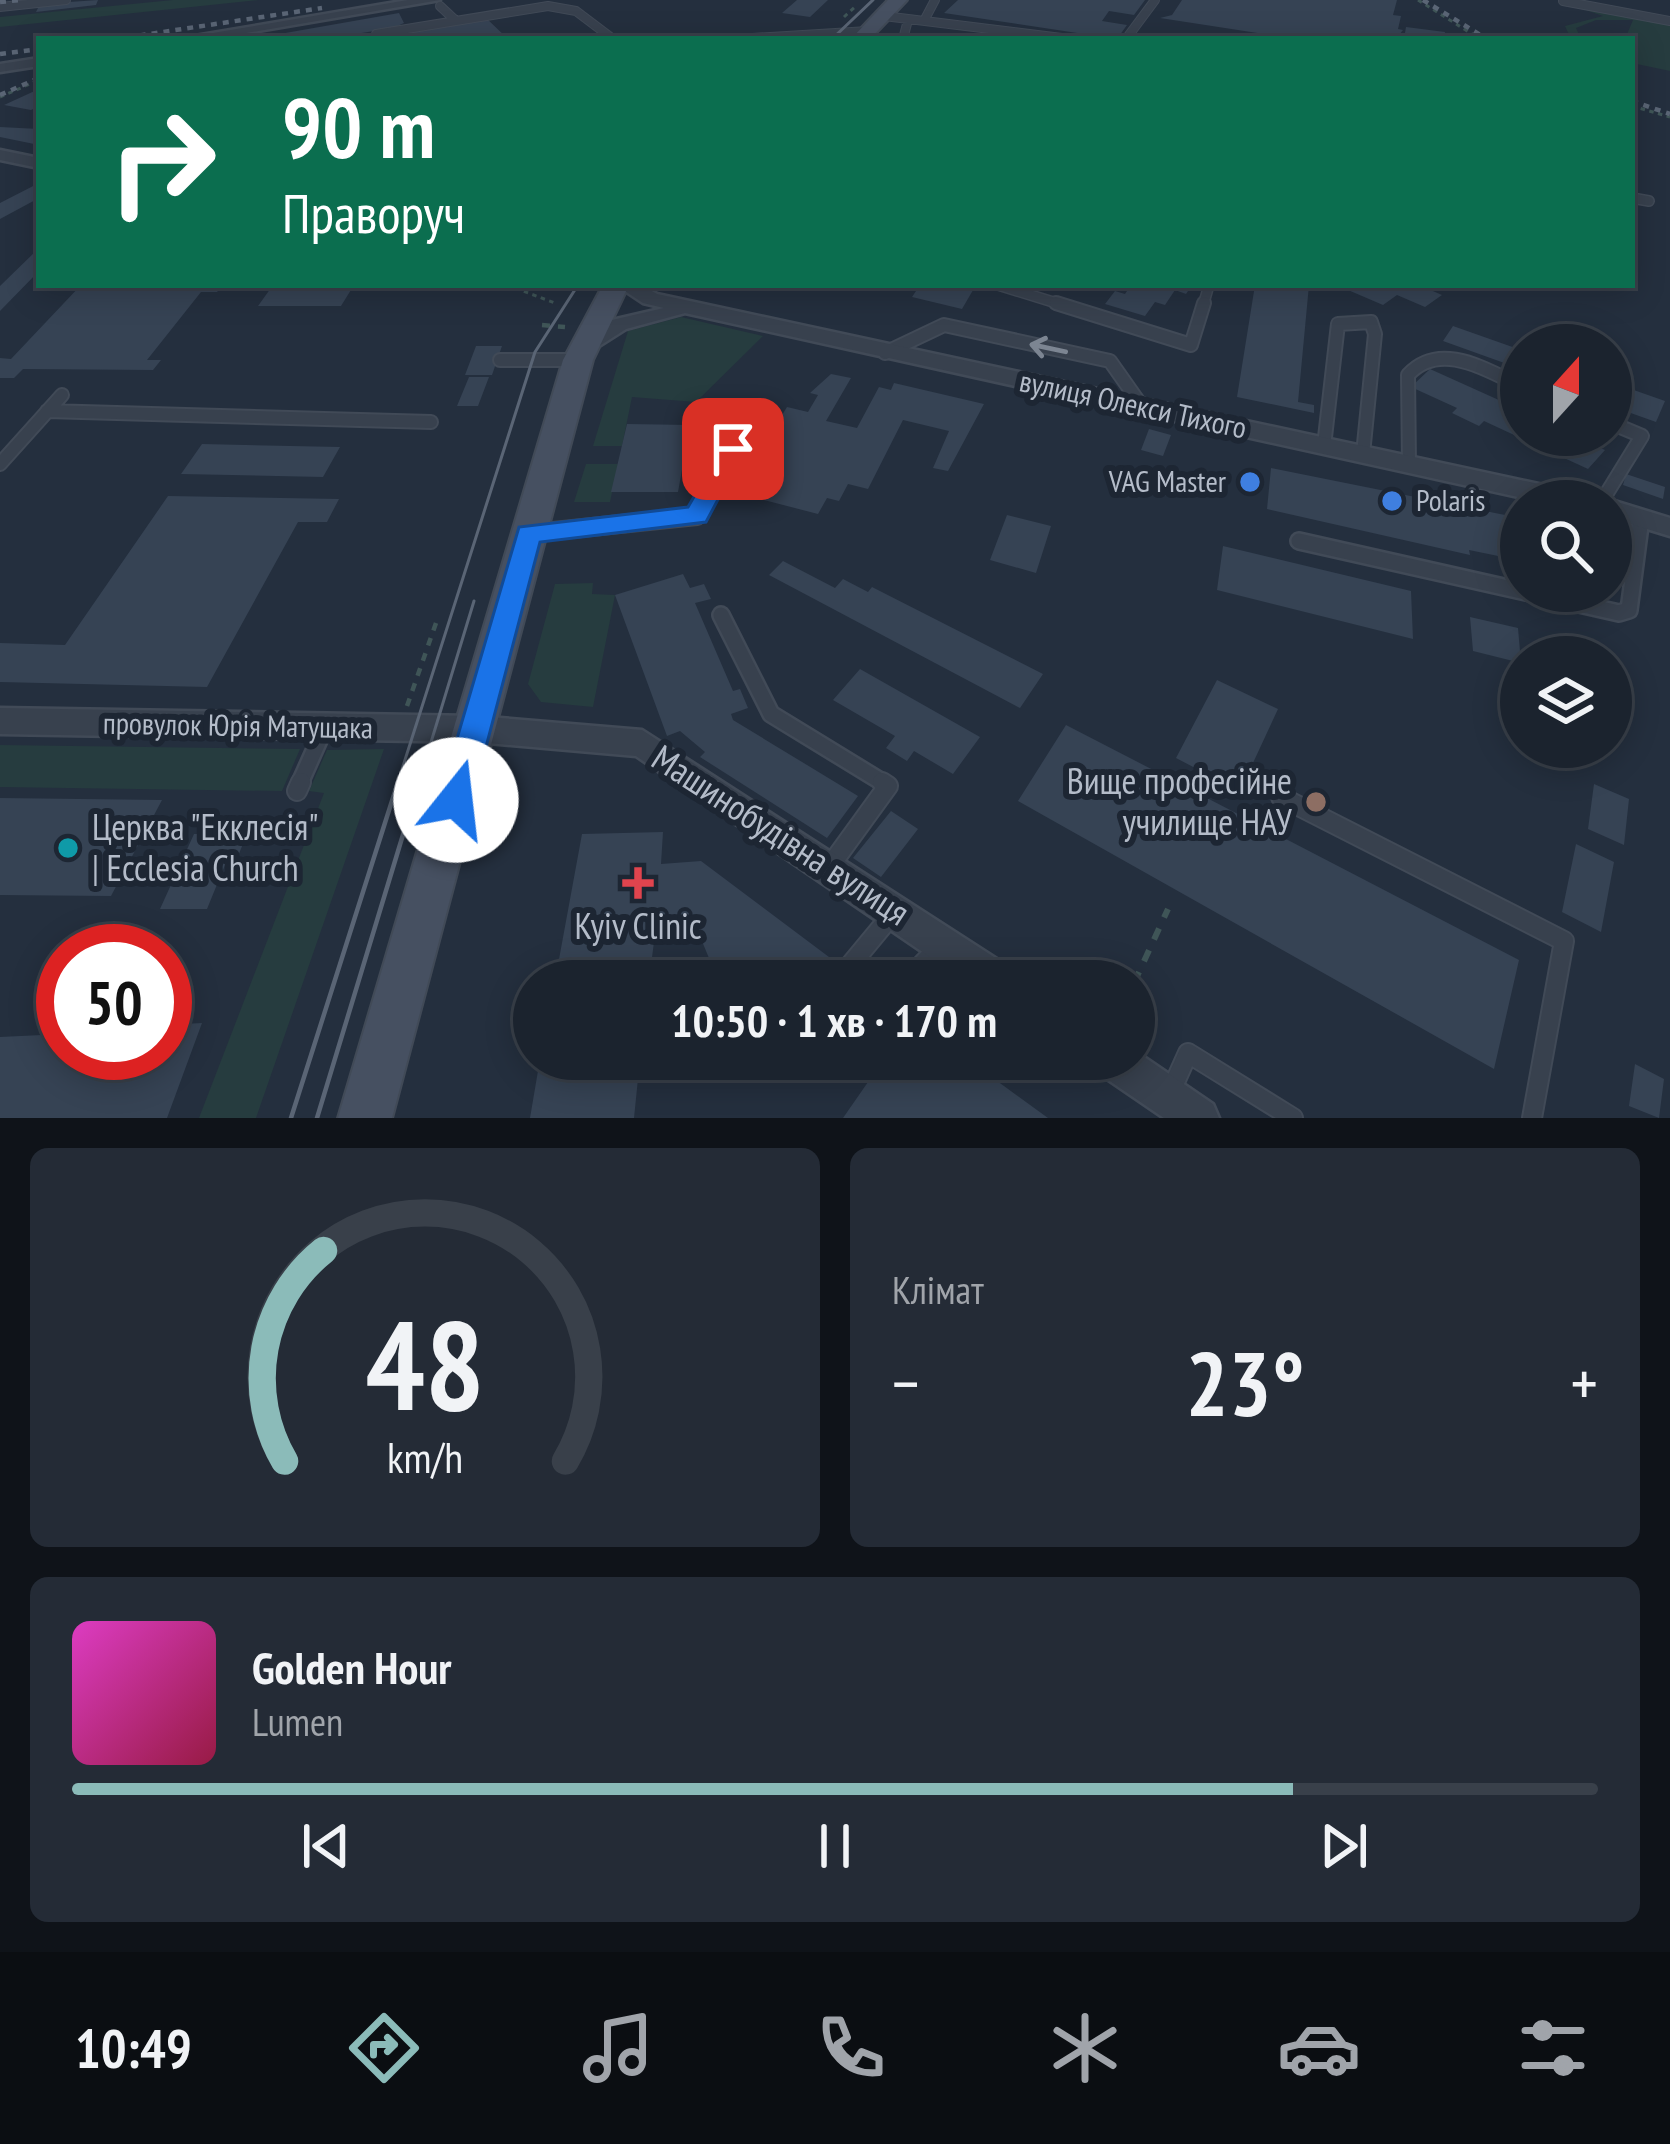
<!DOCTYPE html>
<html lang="uk">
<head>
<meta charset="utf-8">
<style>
  :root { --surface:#1b232e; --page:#242b36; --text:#f1f3f6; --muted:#a0a4aa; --line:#39404a; --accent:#8bbbb9 }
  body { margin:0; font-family:"PT Sans Narrow",sans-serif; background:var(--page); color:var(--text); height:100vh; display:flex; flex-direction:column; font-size:45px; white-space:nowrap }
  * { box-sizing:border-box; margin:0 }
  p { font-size:39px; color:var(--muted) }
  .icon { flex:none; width:66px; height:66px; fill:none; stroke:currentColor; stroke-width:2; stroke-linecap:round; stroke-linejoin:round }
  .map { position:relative; height:1118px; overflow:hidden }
  .drawer { display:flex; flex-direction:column; gap:30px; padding:30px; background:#0f1319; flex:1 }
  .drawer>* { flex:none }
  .banner { position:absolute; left:36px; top:36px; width:1599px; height:252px; border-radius:0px; box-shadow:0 6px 30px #0003,0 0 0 3px var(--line); background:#0b6e4f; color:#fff; overflow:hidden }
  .needle { width:78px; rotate:21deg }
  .controls { position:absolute; left:1500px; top:324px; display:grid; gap:24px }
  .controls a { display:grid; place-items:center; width:132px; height:132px; border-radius:50%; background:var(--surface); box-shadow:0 6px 30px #0003,0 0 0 3px var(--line); font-size:60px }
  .speed { position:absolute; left:36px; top:924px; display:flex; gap:24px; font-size:60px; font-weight:700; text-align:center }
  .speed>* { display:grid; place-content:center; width:156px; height:156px; border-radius:50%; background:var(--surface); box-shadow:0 6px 30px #0003,0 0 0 3px var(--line); line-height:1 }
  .speed .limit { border:18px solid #d22; background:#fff; color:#111 }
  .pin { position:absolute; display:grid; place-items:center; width:102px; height:102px; color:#fff; margin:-51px; border-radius:24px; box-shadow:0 6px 18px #0006 }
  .me { position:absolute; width:132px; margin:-66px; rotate:16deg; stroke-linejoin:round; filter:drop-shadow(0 0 9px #0008) }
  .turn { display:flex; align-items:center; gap:42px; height:252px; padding:0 48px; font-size:54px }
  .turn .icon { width:156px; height:156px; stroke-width:2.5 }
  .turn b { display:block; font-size:84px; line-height:102px }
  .big { font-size:90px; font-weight:800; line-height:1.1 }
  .drawer .card { flex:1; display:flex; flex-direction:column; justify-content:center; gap:18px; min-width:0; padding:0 42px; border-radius:18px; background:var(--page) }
  .drawer .dial { align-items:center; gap:0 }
  .dial svg { height:312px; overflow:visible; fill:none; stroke:var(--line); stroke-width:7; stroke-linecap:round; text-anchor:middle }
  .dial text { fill:var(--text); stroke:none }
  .song { display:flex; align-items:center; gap:36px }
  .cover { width:144px; height:144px; border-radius:18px; background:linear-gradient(135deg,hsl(310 70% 55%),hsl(340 70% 35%)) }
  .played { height:12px; border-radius:6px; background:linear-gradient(90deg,var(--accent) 80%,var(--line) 80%) }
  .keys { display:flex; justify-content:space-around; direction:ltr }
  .heat { display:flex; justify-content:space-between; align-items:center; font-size:66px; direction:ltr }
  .drawer .tiles { flex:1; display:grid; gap:30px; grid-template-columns:1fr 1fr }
  .card:last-child { grid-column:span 2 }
  .trip { position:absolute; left:513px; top:960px; width:642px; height:120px; border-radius:60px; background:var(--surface); box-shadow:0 6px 30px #0003,0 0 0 3px var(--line); font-weight:800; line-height:120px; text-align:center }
  .menu { display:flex; height:192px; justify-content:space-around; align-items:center; background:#0b0e12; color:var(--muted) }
  .menu .icon { width:84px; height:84px }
  .menu .current { color:var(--accent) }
  .menu b { font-size:54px; color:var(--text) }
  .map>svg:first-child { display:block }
  .green { fill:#263c3f }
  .building { fill:#364354 }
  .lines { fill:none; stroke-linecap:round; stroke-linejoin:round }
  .lane-far4-casing { stroke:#414a57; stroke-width:10 }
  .lane-far3-casing { stroke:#414a57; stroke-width:12 }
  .lane-far2-casing { stroke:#414a57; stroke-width:16 }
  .lane-far1-casing { stroke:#414a57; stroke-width:20 }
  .lane-casing { stroke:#414a57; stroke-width:22 }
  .street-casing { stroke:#414a57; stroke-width:5 }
  .secondary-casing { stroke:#414a57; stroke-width:4 }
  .path-far2 { stroke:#3f5557; stroke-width:3; stroke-dasharray:4.5 4.5; stroke-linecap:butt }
  .path-far1 { stroke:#3f5557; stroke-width:4.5; stroke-dasharray:8 8; stroke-linecap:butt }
  .path { stroke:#3f5557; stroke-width:6; stroke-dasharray:12 12; stroke-linecap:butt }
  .lane-far4 { stroke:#38414e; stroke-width:8 }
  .lane-far3 { stroke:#38414e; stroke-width:9 }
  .lane-far2 { stroke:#38414e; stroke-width:12 }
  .lane-far1 { stroke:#38414e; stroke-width:15 }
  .lane { stroke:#38414e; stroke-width:18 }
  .street { fill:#38414e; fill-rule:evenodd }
  .secondary { fill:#465061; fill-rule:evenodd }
  .tram-far1 { stroke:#5a6575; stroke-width:3 }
  .tram { stroke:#5a6575; stroke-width:4.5 }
  .rail { stroke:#5a6575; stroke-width:4.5; stroke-dasharray:6 6; stroke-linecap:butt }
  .oneway { stroke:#7c8592 }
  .route { fill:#1a73e8; stroke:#114b97; stroke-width:3 }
  .shop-dot { fill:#3f7fe0; stroke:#1d2633; stroke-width:4.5 }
  .education-dot { fill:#8d6e63; stroke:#1d2633; stroke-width:4.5 }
  .culture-dot { fill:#0f9aa8; stroke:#1d2633; stroke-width:4.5 }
  .health-dot { fill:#e0444e; stroke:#1d2633; stroke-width:4.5 }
  .labels { text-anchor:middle; stroke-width:12; stroke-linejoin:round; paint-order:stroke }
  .street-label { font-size:30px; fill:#b4bcc9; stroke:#1d2633 }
  .poi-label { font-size:30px; fill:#b4bcc9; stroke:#1d2633; text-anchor:end }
  .near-poi-label { font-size:36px; fill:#b4bcc9; stroke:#1d2633; text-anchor:end }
  .near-street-label { font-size:36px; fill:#b4bcc9; stroke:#1d2633 }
</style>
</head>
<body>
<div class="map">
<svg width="1670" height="1118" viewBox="0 0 1670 1118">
  <rect width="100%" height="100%" fill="#242f3e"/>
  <!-- green -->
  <path class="green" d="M173 0H259L0 27V17Z
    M1577 7 1670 25V71L1632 63V39H1625L1633 20H1596L1576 28 1581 39H1571L1565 26 1603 16Z
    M681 317 763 336 696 402 632 397 622 446H593L628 331Z
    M586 464H618L610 502H574Z
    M593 583 592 594 615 595 593 707 541 702 528 684 555 584Z
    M0 745 300 749 282 791 0 787Z
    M384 749 256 1118H199L324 793 309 791 327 750Z"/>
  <!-- building -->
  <path class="building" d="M98 0 96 5 36 12 40 4Z
    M797 0H828L810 17 782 13Z
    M958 0H1145L1134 15 1109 11 1102 21 1127 25 1117 39 944 13Z
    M1182 0H1397L1393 15 1401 16 1398 29 1403 30 1396 39H1296L1160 18 1172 15Z
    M399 13 404 23 393 28 324 39H251Z
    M485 17 508 39H417L409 30Z
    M1406 27 1445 32 1444 39H1404Z
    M39 89V106L31 110 4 105Z
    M0 127 39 129V145L0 137Z
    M39 183V198L0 219V203Z
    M39 248V271L0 311V286Z
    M81 285H223L217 292H201L147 360H161L153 370 23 369 14 378H0V358L11 359Z
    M273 285H354L341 306H258Z
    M920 285H976L962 309 912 297Z
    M1131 285H1192L1186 294 1175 290 1165 305 1155 302 1145 316 1105 304 1115 291 1125 294Z
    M1255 285H1309L1298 402 1314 405V413L1237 397Z
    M1355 285H1419L1442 295 1425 307 1397 295 1383 305 1348 290Z
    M1453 326 1521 350V369L1443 341Z
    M476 346H502L492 375H465Z
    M1430 369 1521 410V435H1571L1605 450 1588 469 1484 421 1479 426 1452 413 1457 408 1411 387Z
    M831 374 851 378 826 421 857 428 879 387 891 390 894 383 984 404 948 471 933 468 949 431 903 420 868 489 848 484 839 501 827 498 818 514 737 493 749 474 766 478 781 453 762 448 787 407 808 412 818 395 810 393Z
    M469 377H489L478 406H457Z
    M1611 382 1665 401 1656 422 1611 406Z
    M627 424 690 425 678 492H611Z
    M1149 429 1171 435 1163 456 1141 450Z
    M202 444 340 447 323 477 181 474Z
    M1271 468 1505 515 1506 523 1521 527V571L1504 567 1503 557 1469 550 1470 555 1267 509Z
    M1626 474 1665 487 1663 499 1623 485Z
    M168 496 339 499 327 522H298L207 687 0 682V643L65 645Z
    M1007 515 1051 526 1036 573 990 560Z
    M1223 546 1411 591 1413 639 1217 590Z
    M783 561 835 588 843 579 868 592 872 587 1043 674 1020 708 769 575Z
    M683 574 690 588 704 584 711 599 695 603 733 691 740 689 748 708 731 714 733 720 858 796 827 838 700 757 705 752 680 731 667 736 615 595Z
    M1470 617 1518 628 1521 663 1473 651Z
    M860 669 980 737 953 774 914 751 907 761 886 748 895 736 833 700Z
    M1217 680 1278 709 1240 791 1216 779 1207 798 1519 960 1494 1069 1018 801 1066 725 1190 789 1199 770 1176 758Z
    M1594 784 1629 799 1624 845 1588 829Z
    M0 798 162 800 111 896 0 895Z
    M891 811 918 829 881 877 853 858Z
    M663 832 661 864 701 861 829 957 810 981H735L711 963 699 934H655L649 981H555L582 834Z
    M194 834H247L236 861 227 860 207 909H160Z
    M1576 844 1614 862 1601 932 1562 912Z
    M202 1023 167 1118H0V1037L63 1034V1053H165V1025Z
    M540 1059H640L634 1118H530Z
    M884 1059H967L1048 1118H843Z
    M1635 1064 1664 1079 1659 1118 1629 1106Z"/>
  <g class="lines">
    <defs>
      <path id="lane-far4" d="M1563 1 1670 21
        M440 6 455 20
        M0 7 66 0
        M884 16 1070 39
        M926 17 935 0
        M380 39 376 34 548 6 576 11 613 39
        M737 39 868 31
        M903 39 908 20
        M1126 39 1155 0"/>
      <path id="lane-far3" d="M1632 198 1649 201
        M998 285 1066 306
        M1203 306 1209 285"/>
      <path id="lane-far2" d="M1056 303 1191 345 1204 303
        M885 353 944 325 1110 361 1141 405
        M500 360H578
        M47 411 431 422
        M1324 446 1338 324 1371 322 1375 334 1363 454
        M0 464 62 395
        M1409 465 1408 375C1440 340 1486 370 1521 386
        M1602 501 1642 436 1611 423
        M671 519 697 516 751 416"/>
      <path id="lane-far1" d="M534 533 697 516
        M1299 541 1619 613 1629 610 1641 518
        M721 615 771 714 887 785
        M299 785 324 729"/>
      <path id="lane" d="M297 791 301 782
        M1281 797 1564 941 1532 1118
        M830 866 888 786 882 782
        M837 981 895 911
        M906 981 940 946
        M1170 1093 1188 1053 1293 1118"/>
      <path id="street" d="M408 0H440L211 39H177Z
        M39 58V66L0 72V64Z
        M0 150 39 158V168L0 160Z
        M616 285H641L657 294 1576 492 1589 501H1536L685 313 626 329 593 350H577V340L612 320 664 308 643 303Z
        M1611 500 1670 518V536L1611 518 1608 501Z
        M0 708 476 716 642 730 1011 968 1017 981H965L636 756 476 742 0 734Z
        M1134 1050 1213 1104 1219 1118H1164L1098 1073 1092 1059H1134Z"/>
      <path id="secondary" d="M888 0H907L870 39H851Z
        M603 285H629L593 360 392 1118H338L563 360Z"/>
    </defs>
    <!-- lane-far4 casing -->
    <use href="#lane-far4" class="lane-far4-casing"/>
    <!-- lane-far3 casing -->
    <use href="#lane-far3" class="lane-far3-casing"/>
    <!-- lane-far2 casing -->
    <use href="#lane-far2" class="lane-far2-casing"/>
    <!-- lane-far1 casing -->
    <use href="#lane-far1" class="lane-far1-casing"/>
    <!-- lane casing -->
    <use href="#lane" class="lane-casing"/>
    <!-- street casing -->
    <use href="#street" class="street-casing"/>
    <!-- secondary casing -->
    <use href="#secondary" class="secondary-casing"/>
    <!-- path-far2 -->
    <path class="path-far2" d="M1418 0 1480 39
      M844 17 857 5
      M0 97 39 80
      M1632 106 1670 117
      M507 285 555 303"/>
    <!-- path-far1 -->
    <path class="path-far1" d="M542 325 565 327
      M407 706 436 623"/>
    <!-- path -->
    <path class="path" d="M1134 983 1168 909"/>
    <!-- lane-far4 -->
    <use href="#lane-far4" class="lane-far4"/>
    <!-- lane-far3 -->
    <use href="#lane-far3" class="lane-far3"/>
    <!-- lane-far2 -->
    <use href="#lane-far2" class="lane-far2"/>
    <!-- lane-far1 -->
    <use href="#lane-far1" class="lane-far1"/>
    <!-- lane -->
    <use href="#lane" class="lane"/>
    <!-- street -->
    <use href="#street" class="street"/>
    <!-- secondary -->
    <use href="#secondary" class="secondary"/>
    <!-- tram-far1 -->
    <path class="tram-far1" d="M832 39 873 0
      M397 785 535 352 578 285
      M418 785 474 601"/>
    <!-- tram -->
    <path class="tram" d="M291 1118 398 782
      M317 1118 419 782"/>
    <!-- rail -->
    <path class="rail" d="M1423 0 1487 39
      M0 2 20 0
      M116 39 322 8
      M0 54 39 49
      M0 95 39 78
      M1632 101 1670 114"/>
  </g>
  <!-- one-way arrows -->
  <defs><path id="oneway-shaft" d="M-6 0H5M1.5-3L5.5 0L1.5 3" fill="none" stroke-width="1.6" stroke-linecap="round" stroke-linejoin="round" transform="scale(3)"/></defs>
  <use class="oneway" href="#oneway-shaft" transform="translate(1048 348) rotate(-168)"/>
  <!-- route -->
  <path class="route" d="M733 441 745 449 706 522 540 542 472 800 467 810 456 815 444 810 439 800 519 527 688 507 725 443Z"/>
  <!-- markers -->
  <g class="shop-dot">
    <circle cx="1250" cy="482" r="12"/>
    <circle cx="1392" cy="501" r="12"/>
  </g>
  <circle class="education-dot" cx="1316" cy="802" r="12"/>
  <circle class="culture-dot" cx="68" cy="848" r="12"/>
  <path class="health-dot" d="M632 865h12v12h12v12h-12v12h-12v-12h-12v-12h12z"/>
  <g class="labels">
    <!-- street labels -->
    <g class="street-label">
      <text transform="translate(1133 405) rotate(12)" y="10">вулиця Олекси Тихого</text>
      <text transform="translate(238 726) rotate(1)" y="10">провулок Юрія Матущака</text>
    </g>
    <!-- poi labels -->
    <g class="poi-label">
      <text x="1226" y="492">VAG Master</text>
      <text x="1416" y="511" text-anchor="start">Polaris</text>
    </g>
    <!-- near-poi labels -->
    <g class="near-poi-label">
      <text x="1292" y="794">Вище професійне<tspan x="1292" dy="41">училище НАУ</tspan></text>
      <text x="92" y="840" text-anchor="start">Церква "Екклесія"<tspan x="92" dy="41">| Ecclesia Church</tspan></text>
      <text x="638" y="939" text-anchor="middle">Kyiv Clinic</text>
    </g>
    <!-- near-street labels -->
    <g class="near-street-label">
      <text transform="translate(781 835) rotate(33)" y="13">Машинобудівна вулиця</text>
    </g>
  </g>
</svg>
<div class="controls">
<a><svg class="needle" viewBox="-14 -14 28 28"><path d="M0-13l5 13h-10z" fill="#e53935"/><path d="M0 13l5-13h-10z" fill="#a0a4aa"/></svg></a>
<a><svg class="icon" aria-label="search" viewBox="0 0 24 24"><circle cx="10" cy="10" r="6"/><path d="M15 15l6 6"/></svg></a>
<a><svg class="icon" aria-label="layers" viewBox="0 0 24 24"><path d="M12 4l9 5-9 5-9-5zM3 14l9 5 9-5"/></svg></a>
</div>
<div class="speed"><div class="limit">50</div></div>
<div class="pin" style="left:733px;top:449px;background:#d93025"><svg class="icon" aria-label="arrive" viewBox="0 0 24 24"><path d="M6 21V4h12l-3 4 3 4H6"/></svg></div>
<svg class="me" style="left:456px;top:800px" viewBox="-20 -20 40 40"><circle r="19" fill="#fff"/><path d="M0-13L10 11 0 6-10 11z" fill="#1a73e8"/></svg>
<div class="trip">10:50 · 1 хв · 170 m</div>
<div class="banner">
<div class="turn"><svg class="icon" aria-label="right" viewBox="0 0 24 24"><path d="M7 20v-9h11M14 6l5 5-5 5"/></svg><div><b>90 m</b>Праворуч</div></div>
</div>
</div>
<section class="drawer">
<div class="tiles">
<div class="card dial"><svg viewBox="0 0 100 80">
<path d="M14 69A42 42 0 1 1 86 69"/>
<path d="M14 69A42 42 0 0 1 24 15" stroke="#8bbbb9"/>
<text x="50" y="56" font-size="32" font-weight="700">48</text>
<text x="50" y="72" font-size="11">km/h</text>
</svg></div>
<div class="card"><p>Клімат</p>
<div class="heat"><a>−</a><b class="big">23°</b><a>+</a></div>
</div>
<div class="card">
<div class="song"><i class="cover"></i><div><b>Golden Hour</b><p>Lumen</p></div></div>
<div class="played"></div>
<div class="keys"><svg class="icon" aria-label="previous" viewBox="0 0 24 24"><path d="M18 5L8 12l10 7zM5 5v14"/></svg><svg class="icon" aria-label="pause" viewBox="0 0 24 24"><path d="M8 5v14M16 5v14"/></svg><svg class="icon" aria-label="next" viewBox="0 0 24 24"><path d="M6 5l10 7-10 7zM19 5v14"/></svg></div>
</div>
</div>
</section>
<nav class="menu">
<b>10:49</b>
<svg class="icon current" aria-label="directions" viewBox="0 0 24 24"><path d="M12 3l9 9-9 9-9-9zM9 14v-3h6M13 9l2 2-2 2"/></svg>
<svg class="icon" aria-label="music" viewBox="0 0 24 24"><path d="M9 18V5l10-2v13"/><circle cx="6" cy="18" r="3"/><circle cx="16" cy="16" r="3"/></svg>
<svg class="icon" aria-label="phone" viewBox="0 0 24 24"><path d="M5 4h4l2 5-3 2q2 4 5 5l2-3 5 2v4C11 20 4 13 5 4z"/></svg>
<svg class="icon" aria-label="climate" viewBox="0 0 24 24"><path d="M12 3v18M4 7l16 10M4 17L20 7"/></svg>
<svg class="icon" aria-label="car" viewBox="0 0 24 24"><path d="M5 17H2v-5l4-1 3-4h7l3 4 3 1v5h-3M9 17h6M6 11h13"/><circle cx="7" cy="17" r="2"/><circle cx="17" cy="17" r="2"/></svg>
<svg class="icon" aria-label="filters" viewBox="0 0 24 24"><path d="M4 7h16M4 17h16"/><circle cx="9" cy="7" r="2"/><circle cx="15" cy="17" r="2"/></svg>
</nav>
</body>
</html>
